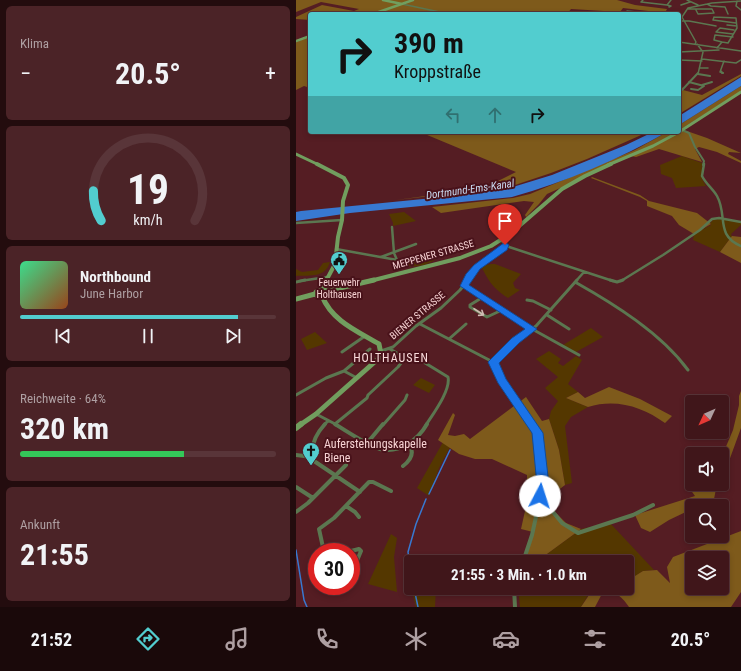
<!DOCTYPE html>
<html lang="de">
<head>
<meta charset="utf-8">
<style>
  :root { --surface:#40161a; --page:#4b2327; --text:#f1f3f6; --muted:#ae9fa2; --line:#593539; --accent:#52cdcf }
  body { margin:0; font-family:"Roboto Condensed",sans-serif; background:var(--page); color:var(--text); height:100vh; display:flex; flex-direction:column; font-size:15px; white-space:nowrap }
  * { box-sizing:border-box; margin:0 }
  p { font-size:13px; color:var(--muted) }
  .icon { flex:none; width:22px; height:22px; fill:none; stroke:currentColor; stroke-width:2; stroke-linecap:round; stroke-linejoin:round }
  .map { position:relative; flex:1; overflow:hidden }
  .side { display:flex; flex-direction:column; gap:6px; padding:6px; background:#230c0e; width:296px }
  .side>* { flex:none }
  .top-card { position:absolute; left:12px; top:12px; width:373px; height:122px; border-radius:4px; box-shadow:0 2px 6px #0003,0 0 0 1px var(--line); background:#52cdcf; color:#111; overflow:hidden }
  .needle { width:26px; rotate:226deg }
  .tools { position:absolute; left:389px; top:395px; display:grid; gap:8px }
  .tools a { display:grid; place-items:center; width:44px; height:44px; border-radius:4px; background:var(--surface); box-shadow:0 2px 6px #0003,0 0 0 1px var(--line); font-size:20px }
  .speed { position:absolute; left:12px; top:543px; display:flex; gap:8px; font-size:20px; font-weight:700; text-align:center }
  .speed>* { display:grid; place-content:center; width:52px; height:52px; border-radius:50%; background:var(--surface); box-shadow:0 2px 6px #0003,0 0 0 1px var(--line); line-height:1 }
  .speed .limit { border:6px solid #d22; background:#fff; color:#111 }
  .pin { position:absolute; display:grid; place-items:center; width:34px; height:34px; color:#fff; margin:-41px -17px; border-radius:50% 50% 50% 0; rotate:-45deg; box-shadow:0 0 4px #0007 }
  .pin .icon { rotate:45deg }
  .me { position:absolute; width:44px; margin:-22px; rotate:5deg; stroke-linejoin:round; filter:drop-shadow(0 0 3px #0008) }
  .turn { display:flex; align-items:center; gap:14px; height:84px; padding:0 20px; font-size:18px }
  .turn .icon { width:52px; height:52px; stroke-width:2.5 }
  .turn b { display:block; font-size:28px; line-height:34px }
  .lanes { display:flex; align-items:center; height:38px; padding:0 20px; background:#0003; justify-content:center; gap:20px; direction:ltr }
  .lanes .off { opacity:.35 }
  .big { font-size:30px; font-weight:700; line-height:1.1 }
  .side .card { flex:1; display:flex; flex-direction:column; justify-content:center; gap:6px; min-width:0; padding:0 14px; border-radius:6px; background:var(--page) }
  .side .dial { align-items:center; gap:0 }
  .dial svg { height:104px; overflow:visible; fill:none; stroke:var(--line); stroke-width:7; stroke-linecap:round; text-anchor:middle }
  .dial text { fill:var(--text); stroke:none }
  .song { display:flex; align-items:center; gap:12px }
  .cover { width:48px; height:48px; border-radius:6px; background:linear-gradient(135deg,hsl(150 70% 55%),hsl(20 70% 35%)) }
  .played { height:4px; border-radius:2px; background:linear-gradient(90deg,var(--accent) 85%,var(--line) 85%) }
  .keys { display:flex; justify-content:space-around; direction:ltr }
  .heat { display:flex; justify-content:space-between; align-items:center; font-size:22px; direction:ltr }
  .charge { height:6px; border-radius:3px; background:linear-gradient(90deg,#34c759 64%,var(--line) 0) }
  .trip { position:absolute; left:108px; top:555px; width:230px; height:40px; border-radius:4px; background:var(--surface); box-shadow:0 2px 6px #0003,0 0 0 1px var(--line); font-weight:700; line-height:40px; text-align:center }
  .menu { display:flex; height:64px; justify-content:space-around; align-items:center; background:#1a090a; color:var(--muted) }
  .menu .icon { width:28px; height:28px }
  .menu .on { color:var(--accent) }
  .menu b { font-size:18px; color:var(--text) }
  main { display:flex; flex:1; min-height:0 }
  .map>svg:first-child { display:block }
  .green { fill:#543700 }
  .forest { fill:#7e5a1b; fill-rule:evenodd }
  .water { fill:#3879d1 }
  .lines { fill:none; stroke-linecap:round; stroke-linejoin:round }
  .stream { stroke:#3879d1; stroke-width:1.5 }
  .street-far4 { stroke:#5b7750; stroke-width:1.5 }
  .street-far3 { stroke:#5b7750; stroke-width:2 }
  .street-far2 { stroke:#5b7750; stroke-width:2.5 }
  .street-far1 { stroke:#5b7750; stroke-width:3 }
  .street { stroke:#5b7750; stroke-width:4 }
  .secondary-far4 { stroke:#719e5e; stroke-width:2.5 }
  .secondary-far3 { stroke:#719e5e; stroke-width:3 }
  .secondary-far2 { stroke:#719e5e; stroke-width:4 }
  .secondary-far1 { stroke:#719e5e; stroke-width:5 }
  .secondary { stroke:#719e5e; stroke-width:6 }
  .oneway { stroke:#d0bbb2 }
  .route { fill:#1a73e8; stroke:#114b97 }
  .labels { text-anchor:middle; stroke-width:4; stroke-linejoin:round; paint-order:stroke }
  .street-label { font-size:10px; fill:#f7d2d3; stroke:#49121a }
  .poi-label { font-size:10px; fill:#f7d2d3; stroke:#49121a }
  .water-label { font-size:11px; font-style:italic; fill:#cadbf2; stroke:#49121a }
  .quarter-label { font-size:12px; letter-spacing:1px; fill:#fadcdc; stroke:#49121a }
  .near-poi-label { font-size:12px; fill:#f7d2d3; stroke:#49121a; text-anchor:start }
</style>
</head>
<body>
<main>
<section class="side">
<div class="card"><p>Klima</p>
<div class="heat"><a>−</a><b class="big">20.5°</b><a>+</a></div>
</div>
<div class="card dial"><svg viewBox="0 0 100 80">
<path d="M14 69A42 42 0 1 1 86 69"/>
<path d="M14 69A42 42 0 0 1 8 46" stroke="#52cdcf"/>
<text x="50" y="56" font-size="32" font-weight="700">19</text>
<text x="50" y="72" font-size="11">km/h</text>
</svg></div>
<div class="card">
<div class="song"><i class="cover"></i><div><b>Northbound</b><p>June Harbor</p></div></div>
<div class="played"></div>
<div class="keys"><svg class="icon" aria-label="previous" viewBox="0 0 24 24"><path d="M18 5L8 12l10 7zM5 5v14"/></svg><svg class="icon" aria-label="pause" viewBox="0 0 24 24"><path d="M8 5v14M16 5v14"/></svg><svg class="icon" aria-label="next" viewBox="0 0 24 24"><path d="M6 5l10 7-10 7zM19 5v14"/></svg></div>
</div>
<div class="card"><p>Reichweite · 64%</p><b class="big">320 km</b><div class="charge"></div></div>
<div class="card"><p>Ankunft</p><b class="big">21:55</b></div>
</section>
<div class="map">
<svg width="445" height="607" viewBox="0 0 445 607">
  <rect width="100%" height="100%" fill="#551d23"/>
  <!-- green -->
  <path class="green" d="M386 156 406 163V179L410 186 380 188 376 178 365 174 364 165Z
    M108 212 120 221 97 226V223L93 214Z
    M423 219 445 222V225L435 234 436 236 424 252 397 240 398 234 415 225 414 223 417 220Z
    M134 251 141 258C132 266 116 269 106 263L121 254Z
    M34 262C29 278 15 275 0 276V269L6 272 22 270 27 263Z
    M195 264H199L225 274 217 283 219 288 224 290 212 298C197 288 193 282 185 266Z
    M295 328 307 337 280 352 267 345Z
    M19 332 31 343 11 350 5 339Z
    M253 351 265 359 262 363 267 366 280 356 286 360 272 384 282 392 270 398 292 407 275 417 269 426 276 483 269 485 263 450 253 419 255 411 262 401 249 388 262 377 240 359Z
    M125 378 139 385 133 393 117 385Z
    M147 442 154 447 143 468 133 496 121 488Z
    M314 523 358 570 347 571 331 581V562H240L285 529Z
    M95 534 101 538 98 557 101 592 72 584Z
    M115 588H140L139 607H120Z
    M222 588H304L294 592 285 607H224Z"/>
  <!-- forest -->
  <path class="forest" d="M0 0H321L339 5 371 9 369 13 327 8 324 12 275 9 271 14H14V20L0 19V17L26 5 58 11 63 9 25 2 0 12Z
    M14 37V88L8 86 0 90V42Z
    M445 74V76L383 114V87L388 88 387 90 406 95Z
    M445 86V91L385 129 411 138 445 153 433 152 432 154 445 161V163L421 152 403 147 399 149 406 162 363 149 340 157 335 156 251 194 243 204 230 217 229 215 238 202 228 201 145 213 136 207 217 198 234 194 339 150 371 132H383V125Z
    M124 132H352L291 159 255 173 213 187 100 200 188 188 220 172Z
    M296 177 344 195 353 201 401 213 415 224 398 234 383 225 376 216 351 206V201L344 197 295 178Z
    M436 236 445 237V263L424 252Z
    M313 387 344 399 376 416 369 423C347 407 320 398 292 407L270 398 282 392 289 398Z
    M445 391V428L433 461 426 472V456L437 430 443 405V396Z
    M230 397 246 421 253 419 263 450 269 485 256 495 251 504 270 523 285 529 240 562H228L237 532 225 529 231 502V475L196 459H179L163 454 142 440 157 413 159 415 152 435 159 436 168 434 174 439Z
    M396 484H421L417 504 396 506V509L373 520 354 532 345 528 339 515 399 496 391 485Z
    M445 531V592L435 607H333C327 598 319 590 308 590L299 607H285L295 592 304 588H331V581L347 571 361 570 374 583 371 567 377 557ZM396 558H426V588H396Z"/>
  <!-- water -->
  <path class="water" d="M445 77V86L383 125V116Z
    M357 132H371C323 159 270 182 216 197L54 213 0 221V212L5 211 168 195 210 189 256 175 330 145Z"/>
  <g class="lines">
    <!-- stream -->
    <path class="stream" d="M133 494 154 450
      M0 550 8 600 11 607
      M115 573 112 552 120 524 130 499
      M118 588 122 607"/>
    <!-- street-far4 -->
    <path class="street-far4" d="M347 0 345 2 371 5 375 0
      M391 0 402 5
      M441 1 440 6 445 10
      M106 4 153 14
      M411 4 415 6 429 7 432 14
      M371 5 375 6 373 7
      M385 5 394 2
      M392 9H416L418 13 402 14 400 10
      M331 11 361 14
      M367 12 374 14
      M284 14 287 12 318 14
      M418 17 440 18 441 28 432 43 426 42 421 48
      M418 17 417 20 440 23
      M383 21H393L420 26
      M383 25 384 33
      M431 25 441 26
      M437 34 420 32 424 28 438 30
      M383 42 445 51
      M426 42 418 40 419 35 437 37
      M399 44 400 42 386 17 392 8 416 3 445 1
      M401 44 407 52 402 74
      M383 52 423 50
      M406 59 440 63 445 60
      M383 60 406 61
      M404 68H412
      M425 71 427 73 424 72 428 61"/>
    <!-- street-far3 -->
    <path class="street-far3" d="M426 73H427
      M402 74 414 76
      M393 82 408 86 402 90 395 89
      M406 85 416 82
      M386 90 402 73
      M386 130 393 133 399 147 408 161 407 165"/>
    <!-- street-far2 -->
    <path class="street-far2" d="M408 164 406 176C410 184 417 189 421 196 432 216 419 235 445 246
      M0 223 46 220
      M210 246 317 281
      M40 249 101 260 98 253 96 227
      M85 257 120 244
      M4 281 31 277
      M171 281 181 267 210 246 205 240
      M280 281 288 272
      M325 281 367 255 404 230 416 219 423 218 445 222"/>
    <!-- street-far1 -->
    <path class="street-far1" d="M314 280 321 282 327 280
      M0 282 9 280
      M279 282C318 304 365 333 392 370
      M168 286 236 329 283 355
      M187 297 174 305V307L191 317 206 310
      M231 300 237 301 255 310
      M251 315 273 329
      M124 324 197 362 206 380 237 425
      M153 339 170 324
      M94 349 111 359 121 358 152 377C155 390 137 414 130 425
      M85 351 97 347 120 326 145 308 164 290 172 280
      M46 352 69 336
      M197 362 219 341 240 326 281 280
      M48 371 74 349
      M0 395 30 378 48 371 61 378
      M20 414 41 425
      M39 424 71 398 72 395 102 367 109 358
      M28 425 32 421
      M87 425 109 400 111 395"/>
    <!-- street -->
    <path class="street" d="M29 424C19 435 13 447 18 461L64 492
      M39 424C50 431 73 446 84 449 103 454 122 440 131 424
      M72 442 87 424
      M0 455 16 457
      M107 466C115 460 119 453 113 444
      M0 487 17 498
      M244 496 266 523 282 533 337 515 357 505
      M50 506 59 512 63 517
      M0 512 12 503 50 465
      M28 552 23 529 38 518 73 482H77L95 491
      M51 552 63 549 65 551 55 575
      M227 562 236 535 247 485 242 433 236 424
      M35 586 38 593H43L50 586
      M218 588 219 607"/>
    <!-- secondary-far4 -->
    <path class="secondary-far4" d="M87 0 106 4
      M77 14 117 0
      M0 41 14 36"/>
    <!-- secondary-far3 -->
    <path class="secondary-far3" d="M383 132 445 92
      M0 154 23 165
      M312 165 357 146 383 132"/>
    <!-- secondary-far2 -->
    <path class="secondary-far2" d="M21 164 48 178 52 185 47 201 46 220 42 237 39 264 30 281
      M74 281 164 258 195 246 214 234 266 189 289 176 315 164"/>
    <!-- secondary-far1 -->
    <path class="secondary-far1" d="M25 289 30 280
      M26 289 31 291 30 294 24 296 20 295V292Z
      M31 291 78 280
      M0 299 19 294
      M4 425 20 414 82 359 85 354 83 344C61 331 36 321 26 296"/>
    <!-- secondary -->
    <path class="secondary" d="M0 428 5 424"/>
  </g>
  <!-- one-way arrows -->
  <defs><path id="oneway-shaft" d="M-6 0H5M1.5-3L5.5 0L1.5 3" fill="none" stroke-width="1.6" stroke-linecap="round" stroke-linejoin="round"/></defs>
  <use class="oneway" href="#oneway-shaft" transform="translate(183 312) rotate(33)"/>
  <!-- route -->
  <path class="route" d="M209 242 213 245 211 250 184 269 173 285 241 329 223 343 203 363 210 379 247 433 253 485 249 500 244 502 240 500 238 496 241 485 236 433 202 383 192 362 216 338 229 329 164 286 170 274 178 265Z"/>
  <!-- icons -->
  <defs>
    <symbol id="civic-pin" viewBox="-11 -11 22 30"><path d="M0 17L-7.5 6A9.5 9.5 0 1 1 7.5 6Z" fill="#52cdcf" stroke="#49121a"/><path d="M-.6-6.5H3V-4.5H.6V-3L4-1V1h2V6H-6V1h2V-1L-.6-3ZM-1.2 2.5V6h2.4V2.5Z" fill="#111"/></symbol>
    <symbol id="church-pin" viewBox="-11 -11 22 30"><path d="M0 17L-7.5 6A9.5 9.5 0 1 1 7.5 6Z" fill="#52cdcf" stroke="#49121a"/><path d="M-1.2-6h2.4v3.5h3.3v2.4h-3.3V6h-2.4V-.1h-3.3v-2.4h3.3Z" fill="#111"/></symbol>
  </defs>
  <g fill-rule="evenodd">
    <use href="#civic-pin" x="33" y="250" width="20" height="27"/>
    <use href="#church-pin" x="5" y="441" width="20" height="27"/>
  </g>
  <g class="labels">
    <!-- street labels -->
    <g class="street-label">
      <text transform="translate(137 254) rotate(-16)" y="4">MEPPENER STRASSE</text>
      <text transform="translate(121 315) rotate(-40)" y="4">BIENER STRASSE</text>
    </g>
    <!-- poi labels -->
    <g class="poi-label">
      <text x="43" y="286">Feuerwehr<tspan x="43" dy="12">Holthausen</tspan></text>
    </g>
    <!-- water labels -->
    <g class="water-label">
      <text transform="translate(174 189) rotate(-8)" y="4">Dortmund-Ems-Kanal</text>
    </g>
    <!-- quarter labels -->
    <g class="quarter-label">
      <text x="95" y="362">HOLTHAUSEN</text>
    </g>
    <!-- near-poi labels -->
    <g class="near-poi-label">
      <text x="28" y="448">Auferstehungskapelle<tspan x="28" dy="14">Biene</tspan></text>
    </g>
  </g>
</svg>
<div class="tools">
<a><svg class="needle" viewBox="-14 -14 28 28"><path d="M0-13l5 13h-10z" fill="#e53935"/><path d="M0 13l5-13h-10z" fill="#ae9fa2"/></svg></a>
<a><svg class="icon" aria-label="sound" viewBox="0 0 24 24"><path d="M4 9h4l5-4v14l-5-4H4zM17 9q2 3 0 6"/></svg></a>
<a><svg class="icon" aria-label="search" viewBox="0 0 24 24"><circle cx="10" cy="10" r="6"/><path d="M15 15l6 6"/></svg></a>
<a><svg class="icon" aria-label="layers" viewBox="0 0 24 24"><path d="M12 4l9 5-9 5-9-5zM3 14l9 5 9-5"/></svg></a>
</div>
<div class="speed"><div class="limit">30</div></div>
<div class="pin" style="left:209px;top:245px;background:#d93025"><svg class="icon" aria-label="arrive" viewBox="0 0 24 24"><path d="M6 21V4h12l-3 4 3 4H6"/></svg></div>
<svg class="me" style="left:244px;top:496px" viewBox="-20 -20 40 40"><circle r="19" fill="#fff"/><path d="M0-13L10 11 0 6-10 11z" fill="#1a73e8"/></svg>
<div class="trip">21:55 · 3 Min. · 1.0 km</div>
<div class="top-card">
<div class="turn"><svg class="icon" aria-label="right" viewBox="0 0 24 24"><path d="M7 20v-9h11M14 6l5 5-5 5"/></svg><div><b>390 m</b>Kroppstraße</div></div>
<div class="lanes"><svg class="icon off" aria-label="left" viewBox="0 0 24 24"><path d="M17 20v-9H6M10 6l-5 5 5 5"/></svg><svg class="icon off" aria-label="ahead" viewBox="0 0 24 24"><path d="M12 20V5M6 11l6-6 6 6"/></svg><svg class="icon" aria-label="right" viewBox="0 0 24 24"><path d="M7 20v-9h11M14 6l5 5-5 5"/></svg></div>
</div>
</div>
</main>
<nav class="menu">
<b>21:52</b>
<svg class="icon on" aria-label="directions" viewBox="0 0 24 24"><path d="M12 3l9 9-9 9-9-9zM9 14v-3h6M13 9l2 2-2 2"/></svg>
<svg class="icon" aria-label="music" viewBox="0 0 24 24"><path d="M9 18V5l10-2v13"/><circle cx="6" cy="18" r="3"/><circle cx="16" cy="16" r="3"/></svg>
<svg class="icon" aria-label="phone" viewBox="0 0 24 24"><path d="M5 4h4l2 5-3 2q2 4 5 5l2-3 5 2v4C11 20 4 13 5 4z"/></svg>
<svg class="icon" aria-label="climate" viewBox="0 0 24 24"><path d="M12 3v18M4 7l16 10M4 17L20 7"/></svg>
<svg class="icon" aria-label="car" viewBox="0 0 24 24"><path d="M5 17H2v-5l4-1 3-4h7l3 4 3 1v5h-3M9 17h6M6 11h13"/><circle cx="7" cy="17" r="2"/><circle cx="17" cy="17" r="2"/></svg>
<svg class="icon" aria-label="filters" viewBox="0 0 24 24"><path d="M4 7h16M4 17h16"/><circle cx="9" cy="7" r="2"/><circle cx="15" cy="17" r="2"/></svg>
<b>20.5°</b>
</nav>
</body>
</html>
